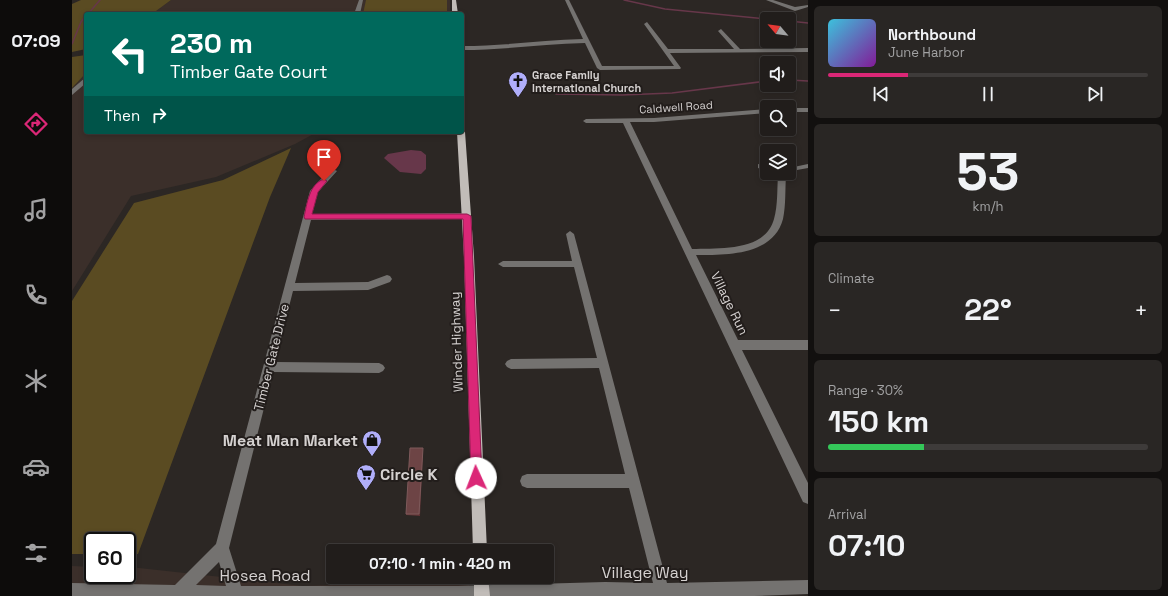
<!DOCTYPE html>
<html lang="en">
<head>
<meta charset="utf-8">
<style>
  :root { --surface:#211d1b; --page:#292624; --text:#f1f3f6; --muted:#a2a2a3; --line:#3e3b3a; --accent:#db2777 }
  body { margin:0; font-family:"Space Grotesk",sans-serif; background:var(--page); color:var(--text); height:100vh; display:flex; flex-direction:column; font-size:15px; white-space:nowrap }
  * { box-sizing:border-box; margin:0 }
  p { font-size:13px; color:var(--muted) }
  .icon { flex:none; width:22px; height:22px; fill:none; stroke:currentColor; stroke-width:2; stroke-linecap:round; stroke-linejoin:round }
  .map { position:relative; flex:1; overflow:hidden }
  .side { display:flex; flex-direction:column; gap:6px; padding:6px; background:#12100f; width:360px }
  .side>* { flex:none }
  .banner { position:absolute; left:12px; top:12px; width:380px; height:122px; border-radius:4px; box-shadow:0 2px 6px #0003,0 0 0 1px var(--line); background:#00695c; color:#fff; overflow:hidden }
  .needle { width:26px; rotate:299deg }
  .tools { position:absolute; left:688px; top:12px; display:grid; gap:8px }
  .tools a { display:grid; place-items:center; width:36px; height:36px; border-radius:4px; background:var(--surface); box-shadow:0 2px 6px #0003,0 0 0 1px var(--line); font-size:20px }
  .speed { position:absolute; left:12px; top:532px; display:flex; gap:8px; font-size:20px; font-weight:700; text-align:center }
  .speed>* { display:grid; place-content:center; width:52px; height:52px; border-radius:50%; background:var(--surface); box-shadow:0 2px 6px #0003,0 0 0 1px var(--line); line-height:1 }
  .speed .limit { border:2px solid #111; border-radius:6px; background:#fff; color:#111 }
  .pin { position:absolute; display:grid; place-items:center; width:34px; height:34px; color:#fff; margin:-41px -17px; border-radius:50% 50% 50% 0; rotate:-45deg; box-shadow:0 0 4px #0007 }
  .pin .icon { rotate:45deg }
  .me { position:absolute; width:44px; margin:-22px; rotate:358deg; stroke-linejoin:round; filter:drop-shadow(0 0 3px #0008) }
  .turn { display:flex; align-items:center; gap:14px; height:84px; padding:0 20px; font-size:18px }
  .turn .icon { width:52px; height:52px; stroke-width:2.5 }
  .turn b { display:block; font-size:28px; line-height:34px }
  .then { display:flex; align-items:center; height:38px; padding:0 20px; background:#0003; gap:8px; font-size:15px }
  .big { font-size:30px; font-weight:700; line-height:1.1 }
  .side .card { flex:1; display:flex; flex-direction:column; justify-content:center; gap:6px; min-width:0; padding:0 14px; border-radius:6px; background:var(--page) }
  .side .dial { align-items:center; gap:0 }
  .dial b { font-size:52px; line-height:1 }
  .song { display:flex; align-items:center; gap:12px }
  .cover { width:48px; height:48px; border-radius:6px; background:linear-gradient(135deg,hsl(190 70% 55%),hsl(290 70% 35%)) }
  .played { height:4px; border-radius:2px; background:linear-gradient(90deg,var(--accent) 25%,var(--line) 25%) }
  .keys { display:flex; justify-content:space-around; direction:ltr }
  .heat { display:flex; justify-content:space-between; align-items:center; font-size:22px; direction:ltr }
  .charge { height:6px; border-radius:3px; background:linear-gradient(90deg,#34c759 30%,var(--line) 0) }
  .trip { position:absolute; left:254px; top:544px; width:228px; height:40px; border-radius:4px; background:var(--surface); box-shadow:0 2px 6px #0003,0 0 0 1px var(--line); font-weight:700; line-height:40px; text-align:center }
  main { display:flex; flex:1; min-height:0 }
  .dock { display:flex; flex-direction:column; width:72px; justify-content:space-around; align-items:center; background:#0d0c0b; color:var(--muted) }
  .dock .icon { width:28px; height:28px }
  .dock .current { color:var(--accent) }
  .dock b { font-size:18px; color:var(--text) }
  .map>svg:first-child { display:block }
  .built { fill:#3b2f2a }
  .green { fill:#5a4b22 }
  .water { fill:#67374a }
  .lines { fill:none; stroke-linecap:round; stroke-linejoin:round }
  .stream { stroke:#67374a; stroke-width:1.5 }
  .minor { fill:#747270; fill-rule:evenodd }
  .major { fill:#c1bcb8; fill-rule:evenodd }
  .wall { fill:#613335 }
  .building { fill:#6d4445; stroke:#7e5a5b }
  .route { fill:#db2777; stroke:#8e194d }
  .labels { text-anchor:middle; stroke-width:4; stroke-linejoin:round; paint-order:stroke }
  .far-poi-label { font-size:11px; font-weight:bold; fill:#d5d1d0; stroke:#221d1b; text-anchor:start }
  .far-street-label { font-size:11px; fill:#d5d1d0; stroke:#221d1b }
  .street-label { font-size:13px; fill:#d5d1d0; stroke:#221d1b }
  .near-poi-label { font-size:16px; font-weight:bold; fill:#d5d1d0; stroke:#221d1b; text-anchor:end }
  .near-street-label { font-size:16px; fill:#d5d1d0; stroke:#221d1b }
</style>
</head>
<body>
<main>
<nav class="dock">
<b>07:09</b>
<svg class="icon current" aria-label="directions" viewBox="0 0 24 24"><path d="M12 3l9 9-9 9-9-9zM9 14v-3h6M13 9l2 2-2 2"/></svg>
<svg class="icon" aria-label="music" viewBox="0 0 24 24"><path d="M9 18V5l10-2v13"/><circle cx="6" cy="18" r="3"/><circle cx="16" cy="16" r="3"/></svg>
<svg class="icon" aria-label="phone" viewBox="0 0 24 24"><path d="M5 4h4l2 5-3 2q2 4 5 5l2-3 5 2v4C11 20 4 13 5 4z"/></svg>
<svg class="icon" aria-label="climate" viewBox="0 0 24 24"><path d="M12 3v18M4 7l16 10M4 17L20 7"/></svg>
<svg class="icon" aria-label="car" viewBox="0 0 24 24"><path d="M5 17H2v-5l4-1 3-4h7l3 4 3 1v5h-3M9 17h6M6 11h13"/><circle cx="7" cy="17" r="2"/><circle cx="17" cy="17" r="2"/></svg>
<svg class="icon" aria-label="filters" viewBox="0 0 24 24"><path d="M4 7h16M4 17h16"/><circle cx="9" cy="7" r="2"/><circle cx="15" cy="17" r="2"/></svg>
</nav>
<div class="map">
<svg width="736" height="596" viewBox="0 0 736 596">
  <rect width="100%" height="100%" fill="#2c2724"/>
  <!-- built -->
  <path class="built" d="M99 0H378V14H80Z
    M14 73V132H245L223 144 144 177 59 196 0 291V88Z
    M0 566 21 567V575H55V567L67 568 231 586 397 580 398 596H0Z"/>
  <!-- green -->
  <path class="green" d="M9 0H99L80 14H14V49L0 52V4Z
    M294 0H375V14H291Z
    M14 55V73L0 88V57Z
    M219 148 198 197 66 554H55V541H21V554H0V301L62 203 151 180Z"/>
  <!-- water -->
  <path class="water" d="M339 150 349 151 354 155V169L349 174 328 172 312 158 316 154Z"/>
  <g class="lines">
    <!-- stream -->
    <path class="stream" d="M552 0 593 9 695 19
      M16 14 28 0
      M717 21 736 23
      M0 44 9 22 14 15
      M717 80 736 81
      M484 94 550 95 600 93 695 81"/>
    <!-- minor -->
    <path class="minor" d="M287 0H291L288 14H282Z
      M493 0H497L530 66H602L572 24 575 22 596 49H662L646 31 649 29 668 49 736 48V52L598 53 609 68 608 69 528 70 525 68 513 43C472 44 431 50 390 50V46C431 46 471 40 511 39Z
      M694 0H701L723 7 736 5V7L723 11Z
      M14 77V83L0 95V89Z
      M717 108H736V112H717Z
      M695 109V113L582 122H558L620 249C647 248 693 252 702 219 706 205 705 189 706 175L708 173H717V168L736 164V168L725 170 714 176C713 190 714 205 711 219 701 256 654 255 624 255L666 340H736V350H670L736 483V504L731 502 551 123H514L511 121 514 119 582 118Z
      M686 164 695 166V171L686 168Z
      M258 169H261L265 171 246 192 240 214 395 213 399 216 395 219 239 220 223 283 296 282 315 275 318 276 320 279 318 282 296 290 221 291 203 362 307 363 311 365 313 368 311 371 307 373 201 372 157 548 169 586H386L533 582 581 583 557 488H455L450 486 448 481 450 476 455 474H553L527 368 439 369 435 367 433 364 435 361 439 359 525 358 502 267H431L426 264 431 261H500L494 234 498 231 502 234 595 583 736 580V594L682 596H0V583L103 585 144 544 238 191ZM147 562 154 586 124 585Z"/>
    <!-- major -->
    <path class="major" d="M380 0H384L386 14H380Z
      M390 130 393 132 402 257 415 551H401L392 257 385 132H390Z
      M402 577H416L418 596H402Z"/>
  </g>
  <!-- wall -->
  <path class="wall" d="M351 450 348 516 334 515V514Z"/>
  <!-- building -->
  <path class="building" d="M338 448H351L347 514H334Z"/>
  <!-- route -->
  <path class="route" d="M252 179 255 181 246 192 240 214H395L399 216 410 478 409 482 404 484 400 482 399 478 391 219H233L232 217C235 204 237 184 252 179Z"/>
  <!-- icons -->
  <defs>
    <symbol id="church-pin" viewBox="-11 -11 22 30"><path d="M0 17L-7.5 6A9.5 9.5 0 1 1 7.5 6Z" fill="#b0aefa" stroke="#221d1b"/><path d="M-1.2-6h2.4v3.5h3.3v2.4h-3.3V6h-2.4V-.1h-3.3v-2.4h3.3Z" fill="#111"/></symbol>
    <symbol id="shop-pin" viewBox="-11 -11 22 30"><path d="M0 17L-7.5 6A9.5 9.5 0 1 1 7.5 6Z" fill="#b0aefa" stroke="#221d1b"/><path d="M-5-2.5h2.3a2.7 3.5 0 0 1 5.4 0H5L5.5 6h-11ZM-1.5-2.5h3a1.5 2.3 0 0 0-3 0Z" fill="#111"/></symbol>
    <symbol id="supermarket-pin" viewBox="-11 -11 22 30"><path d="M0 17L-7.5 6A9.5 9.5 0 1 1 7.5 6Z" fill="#b0aefa" stroke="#221d1b"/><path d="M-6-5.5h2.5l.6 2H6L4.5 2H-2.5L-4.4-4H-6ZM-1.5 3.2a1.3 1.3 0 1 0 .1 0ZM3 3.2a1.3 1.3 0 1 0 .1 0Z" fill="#111"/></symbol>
  </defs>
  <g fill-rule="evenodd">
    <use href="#church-pin" x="435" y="70" width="22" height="30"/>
    <use href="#shop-pin" x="289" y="429" width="22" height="30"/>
    <use href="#supermarket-pin" x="283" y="463" width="22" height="30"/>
  </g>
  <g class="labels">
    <!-- far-poi labels -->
    <g class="far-poi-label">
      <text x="460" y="79">Grace Family<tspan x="460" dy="13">International Church</tspan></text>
    </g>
    <!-- far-street labels -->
    <g class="far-street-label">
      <text transform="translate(604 107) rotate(-4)" y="4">Caldwell Road</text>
    </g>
    <!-- street labels -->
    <g class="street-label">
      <text transform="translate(658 303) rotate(64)" y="5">Village Run</text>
      <text transform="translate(384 342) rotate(-92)" y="5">Winder Highway</text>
      <text transform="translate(199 357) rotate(-76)" y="5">Timber Gate Drive</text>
    </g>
    <!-- near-poi labels -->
    <g class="near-poi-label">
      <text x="286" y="446">Meat Man Market</text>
      <text x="308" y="480" text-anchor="start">Circle K</text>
    </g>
    <!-- near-street labels -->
    <g class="near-street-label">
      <text x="573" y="578">Village Way</text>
      <text x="193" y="581">Hosea Road</text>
    </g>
  </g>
</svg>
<div class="tools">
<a><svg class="needle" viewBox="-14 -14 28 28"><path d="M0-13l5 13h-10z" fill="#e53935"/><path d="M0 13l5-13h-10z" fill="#a2a2a3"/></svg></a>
<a><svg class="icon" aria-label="sound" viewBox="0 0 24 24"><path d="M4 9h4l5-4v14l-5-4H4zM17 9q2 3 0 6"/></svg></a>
<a><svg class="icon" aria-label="search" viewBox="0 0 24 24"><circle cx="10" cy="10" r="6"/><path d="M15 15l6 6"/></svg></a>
<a><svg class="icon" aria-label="layers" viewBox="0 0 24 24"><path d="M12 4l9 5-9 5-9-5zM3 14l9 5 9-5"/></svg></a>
</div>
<div class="speed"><div class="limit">60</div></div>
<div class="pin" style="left:252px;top:181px;background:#d93025"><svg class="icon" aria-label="arrive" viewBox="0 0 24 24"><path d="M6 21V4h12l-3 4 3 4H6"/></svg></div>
<svg class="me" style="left:404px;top:478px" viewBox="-20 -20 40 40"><circle r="19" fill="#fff"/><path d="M0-13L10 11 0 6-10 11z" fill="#db2777"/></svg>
<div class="trip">07:10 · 1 min · 420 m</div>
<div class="banner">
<div class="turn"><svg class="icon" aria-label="left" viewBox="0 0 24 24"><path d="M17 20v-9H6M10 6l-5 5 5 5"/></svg><div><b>230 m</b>Timber Gate Court</div></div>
<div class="then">Then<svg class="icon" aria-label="right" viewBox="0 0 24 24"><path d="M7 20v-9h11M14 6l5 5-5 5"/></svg></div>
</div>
</div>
<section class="side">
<div class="card">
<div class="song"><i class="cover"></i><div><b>Northbound</b><p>June Harbor</p></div></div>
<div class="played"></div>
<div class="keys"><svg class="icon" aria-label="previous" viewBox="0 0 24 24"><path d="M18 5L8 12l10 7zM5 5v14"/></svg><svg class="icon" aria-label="pause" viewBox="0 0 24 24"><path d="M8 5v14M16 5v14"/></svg><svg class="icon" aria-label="next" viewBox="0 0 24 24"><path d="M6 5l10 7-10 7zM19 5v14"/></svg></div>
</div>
<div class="card dial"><b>53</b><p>km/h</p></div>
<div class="card"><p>Climate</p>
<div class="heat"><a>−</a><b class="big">22°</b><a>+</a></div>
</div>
<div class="card"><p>Range · 30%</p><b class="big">150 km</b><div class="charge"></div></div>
<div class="card"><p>Arrival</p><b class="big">07:10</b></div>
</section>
</main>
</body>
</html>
